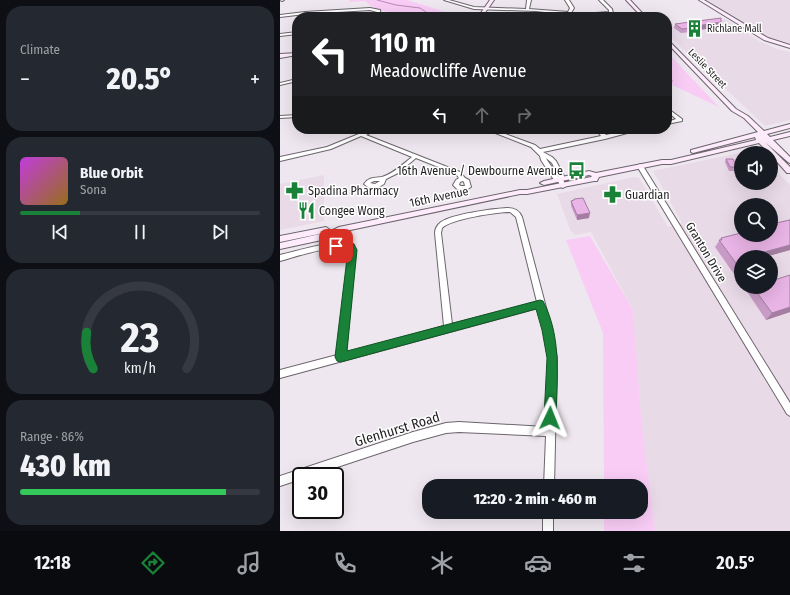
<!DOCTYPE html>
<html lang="en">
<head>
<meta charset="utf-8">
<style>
  :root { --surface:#171b24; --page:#242831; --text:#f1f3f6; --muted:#9ea1a6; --line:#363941; --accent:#198238 }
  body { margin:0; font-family:"Fira Sans Condensed",sans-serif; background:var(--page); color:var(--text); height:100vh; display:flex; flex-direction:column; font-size:15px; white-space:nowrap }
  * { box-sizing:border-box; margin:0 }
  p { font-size:13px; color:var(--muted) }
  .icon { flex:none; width:22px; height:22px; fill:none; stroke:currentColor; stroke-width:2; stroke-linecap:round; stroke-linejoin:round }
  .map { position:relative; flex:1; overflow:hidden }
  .details { display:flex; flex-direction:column; gap:6px; padding:6px; background:#0d0f14; width:280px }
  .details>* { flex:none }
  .banner { position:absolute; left:12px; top:12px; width:380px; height:122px; border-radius:16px; box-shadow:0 4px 16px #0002; background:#202124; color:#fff; overflow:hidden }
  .fabs { position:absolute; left:454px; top:146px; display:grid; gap:8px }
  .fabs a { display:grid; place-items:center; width:44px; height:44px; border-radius:50%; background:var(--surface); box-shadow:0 4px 16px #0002; font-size:20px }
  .speed { position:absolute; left:12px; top:467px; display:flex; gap:8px; font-size:20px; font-weight:700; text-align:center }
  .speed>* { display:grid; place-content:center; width:52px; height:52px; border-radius:50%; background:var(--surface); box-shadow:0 4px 16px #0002; line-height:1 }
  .speed .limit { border:2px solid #111; border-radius:6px; background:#fff; color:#111 }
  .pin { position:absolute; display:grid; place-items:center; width:34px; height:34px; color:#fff; margin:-17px; border-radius:8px; box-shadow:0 2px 6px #0006 }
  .me { position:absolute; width:44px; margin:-22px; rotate:2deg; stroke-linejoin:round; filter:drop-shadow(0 0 3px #0008) }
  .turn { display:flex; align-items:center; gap:14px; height:84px; padding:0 12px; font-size:18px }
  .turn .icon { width:52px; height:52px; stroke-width:2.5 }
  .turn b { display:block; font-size:28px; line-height:34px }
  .lanes { display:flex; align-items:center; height:38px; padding:0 12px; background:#0003; justify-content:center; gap:20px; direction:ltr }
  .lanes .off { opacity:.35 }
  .big { font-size:30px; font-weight:800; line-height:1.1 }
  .details .tile { flex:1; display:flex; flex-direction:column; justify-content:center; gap:6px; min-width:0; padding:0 14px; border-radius:16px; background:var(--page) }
  .details .dial { align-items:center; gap:0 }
  .dial svg { height:104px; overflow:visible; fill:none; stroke:var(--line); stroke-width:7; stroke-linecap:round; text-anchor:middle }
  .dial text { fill:var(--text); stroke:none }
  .song { display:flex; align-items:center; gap:12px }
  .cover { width:48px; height:48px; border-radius:6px; background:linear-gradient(135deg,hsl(290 70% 55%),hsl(40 70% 35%)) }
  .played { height:4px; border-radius:2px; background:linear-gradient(90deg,var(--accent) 25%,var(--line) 25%) }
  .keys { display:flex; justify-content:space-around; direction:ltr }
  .heat { display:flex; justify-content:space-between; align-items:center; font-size:22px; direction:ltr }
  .charge { height:6px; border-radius:3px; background:linear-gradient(90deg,#34c759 86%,var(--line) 0) }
  .trip { position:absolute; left:142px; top:479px; width:226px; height:40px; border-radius:16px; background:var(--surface); box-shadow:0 4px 16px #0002; font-weight:800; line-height:40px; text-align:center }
  .tabs { display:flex; height:64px; justify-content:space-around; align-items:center; background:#090b0e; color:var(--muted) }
  .tabs .icon { width:28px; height:28px }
  .tabs .current { color:var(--accent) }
  .tabs b { font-size:18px; color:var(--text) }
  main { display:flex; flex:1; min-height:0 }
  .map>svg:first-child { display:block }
  .built { fill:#e9dae7; fill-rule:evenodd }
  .green { fill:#f8ccf5 }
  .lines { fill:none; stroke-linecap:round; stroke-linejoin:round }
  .stream-far1 { stroke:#ba88b8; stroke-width:1 }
  .stream { stroke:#ba88b8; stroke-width:1.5 }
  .street-casing { stroke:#6c656c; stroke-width:2 }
  .secondary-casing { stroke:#6c656c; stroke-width:2 }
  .street { fill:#fff; fill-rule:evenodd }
  .secondary { fill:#feecfd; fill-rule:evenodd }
  .wall { fill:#c89bc6 }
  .shaded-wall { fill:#a37ea1 }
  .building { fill:#e9b4e6; stroke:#a37ea1 }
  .route { fill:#198238; stroke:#105424 }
  .labels { text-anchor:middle; stroke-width:3; stroke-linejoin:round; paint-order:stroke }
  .far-poi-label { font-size:10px; fill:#211f21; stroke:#fff; text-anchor:start }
  .far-street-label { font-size:10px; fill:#211f21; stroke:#fff }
  .poi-label { font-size:12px; fill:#211f21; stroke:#fff; text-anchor:start }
  .street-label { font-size:12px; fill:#211f21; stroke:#fff }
  .near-street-label { font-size:14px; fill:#211f21; stroke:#fff }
</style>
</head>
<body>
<main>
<section class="details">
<div class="tile"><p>Climate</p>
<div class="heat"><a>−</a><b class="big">20.5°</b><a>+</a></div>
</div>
<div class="tile">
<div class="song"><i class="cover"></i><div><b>Blue Orbit</b><p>Sona</p></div></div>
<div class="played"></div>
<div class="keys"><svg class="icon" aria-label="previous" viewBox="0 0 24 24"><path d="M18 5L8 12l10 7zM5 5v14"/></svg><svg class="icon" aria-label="pause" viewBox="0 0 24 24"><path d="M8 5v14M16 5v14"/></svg><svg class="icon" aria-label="next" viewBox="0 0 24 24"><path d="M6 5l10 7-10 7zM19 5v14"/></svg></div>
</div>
<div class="tile dial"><svg viewBox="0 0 100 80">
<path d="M14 69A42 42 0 1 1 86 69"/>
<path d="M14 69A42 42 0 0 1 9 41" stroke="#198238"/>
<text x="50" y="56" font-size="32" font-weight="700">23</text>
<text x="50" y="72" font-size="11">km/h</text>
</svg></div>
<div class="tile"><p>Range · 86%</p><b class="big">430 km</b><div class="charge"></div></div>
</section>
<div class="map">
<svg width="510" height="531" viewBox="0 0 510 531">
  <rect width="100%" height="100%" fill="#efe7ef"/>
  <!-- built -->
  <path class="built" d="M427 0H510V46L493 41Z
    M445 19 479 41 497 49 510 52V120L485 126 387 34V27Z
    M475 150 478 153H461V183H491V166L510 185V531H375L361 416 353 310 311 232 295 235 290 230 277 194 354 177 359 178 388 227 402 223 373 171 435 158ZM461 205H491V235H461ZM461 257H491V287H461Z
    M44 175V221L0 230V184Z"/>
  <!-- green -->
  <path class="green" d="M70 0H127L175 15 172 17H136L137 15C119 13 99 14 85 1L69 2Z
    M387 52 391 56 439 107 392 85H387Z
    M310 236 353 310 361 416 375 531H324V512H361V486H324L323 333 286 240Z"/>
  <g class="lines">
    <!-- stream-far1 -->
    <path class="stream-far1" d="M97 0 116 5 140 8 149 14 148 17"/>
    <!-- stream -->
    <path class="stream" d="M387 79 392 81"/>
    <defs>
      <path id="street" d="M0 0H4L2 1Z
        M164 0H169L194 7 246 9 247 0H251L249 9 288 12 290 8 285 0H289L294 8 291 13 302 14 329 12V10L319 0H323L332 9 333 13 302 16 256 11 194 9Z
        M90 8 100 10 101 17H97V12L90 10 25 14 0 17V15L25 12Z
        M17 32V34L0 36V34Z
        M17 79V81L0 85V83Z
        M387 108 402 119V121L387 124V122L396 119 387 111Z
        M17 115V117L0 118V116Z
        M91 129H97L86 135 180 172 185 178 189 180 191 187 186 190 177 189 173 185 176 180 179 178 176 174 136 158 118 173 106 179 104 184 99 187 92 188 88 187 84 184C89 177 94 178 102 177 113 174 123 164 132 157L81 136 51 149 0 161V157L47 147ZM94 181H100L95 184 90 183ZM183 181 184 182 185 186H181L179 185 180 182Z
        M205 129H212L255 145 260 149 321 136 316 129H321L326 135 353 129H362L325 139 263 152 272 157 276 161 285 178 283 180 286 186 283 188 281 187 278 181 274 180 261 160 260 156 251 147ZM266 158 272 163 279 178 267 160Z
        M360 164 363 166 510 403V416L507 414 357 166Z
        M227 208C234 208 239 210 242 217L272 330 277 358 274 486H264L266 436 179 432 166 433 133 442 30 476H21V479L0 486V476L133 432 166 423 179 422 266 427 269 358 264 330 258 308 0 378V370L57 355 69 255 68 249C49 245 18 256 0 261V255C22 250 51 239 73 245L75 255 66 353 164 326 155 233C155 229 157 225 161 222 173 214 211 209 227 208ZM230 212 236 217 257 302 172 324 161 233 162 228C171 219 217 212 230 212Z
        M263 512H273V531H263Z"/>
      <path id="secondary" d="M210 0H214L202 17H198Z
        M346 0H350L366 17H362Z
        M419 0H424L488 38 510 45V48L484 40Z
        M387 39 456 109 468 116 484 131 510 124V128L487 134 490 137 510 132V136L493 140 510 157V163L508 162 485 142 510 167V173H507L491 155V153H489L479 143 391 164H382L319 177 317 181H314L247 194H240L61 232 51 238 0 249V243L49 232 59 227 240 190H247L311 177 312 176 309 175 264 185 260 183 264 181 309 171 316 173 382 160H391L476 140 475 137 413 153 411 152V150L478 132 464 118 452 111 387 43Z
        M17 53V55L0 58V54Z
        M46 227 50 230 49 232 0 242V236Z"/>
    </defs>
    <!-- street casing -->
    <use href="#street" class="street-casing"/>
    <!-- secondary casing -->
    <use href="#secondary" class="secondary-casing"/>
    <!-- street -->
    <use href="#street" class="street"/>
    <!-- secondary -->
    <use href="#secondary" class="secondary"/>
  </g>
  <!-- wall -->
  <path class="wall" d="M395 24 440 27 411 31V32L401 33 394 28Z
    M446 159 457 167 456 171H449L445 162Z
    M294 199 309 218 297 220 291 206V201H294Z
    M510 218V250L485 257H461V272L454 274 435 247 441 238 461 235 494 226 496 223 509 220Z
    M464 287H491L510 312 486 320Z"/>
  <!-- shaded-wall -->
  <path class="shaded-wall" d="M441 22 440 27 411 31 412 28 410 27Z
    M310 213 309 218 297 220V215Z
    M510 245V250L485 257H465Z
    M461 266V272L454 274 459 267Z
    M510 307V312L486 320 492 313Z"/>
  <!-- building -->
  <path class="building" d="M441 18V22L410 27 412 28 402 29 395 24Z
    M446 159H453L457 167H450Z
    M303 198 310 213 297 215 291 201 294 200V199Z
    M510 220V245L466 257H461V266L459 267 439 240H442L441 238 461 233V235H491V227L498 225 496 223Z
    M510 275V307L492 313 473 287H491V281Z"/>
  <!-- route -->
  <path class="route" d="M67 241 74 244 77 250 67 351 260 300 263 301C282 337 277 379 276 418L275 422 270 424 266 422 264 418 267 358 262 330 256 309 61 362 57 361 55 357 68 250 66 248 56 249 51 246 56 243Z"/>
  <!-- icons -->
  <defs>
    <symbol id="building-bare" viewBox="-9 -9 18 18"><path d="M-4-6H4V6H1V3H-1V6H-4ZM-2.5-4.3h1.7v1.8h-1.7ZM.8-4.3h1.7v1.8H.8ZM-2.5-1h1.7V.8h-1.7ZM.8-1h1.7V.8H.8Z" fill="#198238" stroke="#fff" stroke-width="2.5" paint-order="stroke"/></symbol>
    <symbol id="bus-bare" viewBox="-9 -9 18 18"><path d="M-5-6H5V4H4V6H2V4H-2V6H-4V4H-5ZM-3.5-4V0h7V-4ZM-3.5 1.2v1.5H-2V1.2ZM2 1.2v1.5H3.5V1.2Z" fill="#198238" stroke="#fff" stroke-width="2.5" paint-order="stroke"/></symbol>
    <symbol id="pharmacy-bare" viewBox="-9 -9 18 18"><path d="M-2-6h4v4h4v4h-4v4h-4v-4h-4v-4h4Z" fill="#198238" stroke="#fff" stroke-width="2.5" paint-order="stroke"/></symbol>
    <symbol id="restaurant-bare" viewBox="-9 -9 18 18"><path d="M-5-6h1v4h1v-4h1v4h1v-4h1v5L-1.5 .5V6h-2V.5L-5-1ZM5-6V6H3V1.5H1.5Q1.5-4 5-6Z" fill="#198238" stroke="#fff" stroke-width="2.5" paint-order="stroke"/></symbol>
  </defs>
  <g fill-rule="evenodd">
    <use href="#building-bare" x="402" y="16" width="25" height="25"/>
    <use href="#bus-bare" x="284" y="158" width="25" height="25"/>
    <use href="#pharmacy-bare" x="2" y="178" width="25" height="25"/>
    <use href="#pharmacy-bare" x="320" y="182" width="25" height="25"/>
    <use href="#restaurant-bare" x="14" y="198" width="25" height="25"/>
  </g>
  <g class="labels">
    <!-- far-poi labels -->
    <g class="far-poi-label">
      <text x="427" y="32">Richlane Mall</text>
    </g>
    <!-- far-street labels -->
    <g class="far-street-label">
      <text transform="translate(428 68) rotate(46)" y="4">Leslie Street</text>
    </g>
    <!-- poi labels -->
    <g class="poi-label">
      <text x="283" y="175" text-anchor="end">16th Avenue / Dewbourne Avenue</text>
      <text x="28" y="195">Spadina Pharmacy</text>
      <text x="345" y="199">Guardian</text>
      <text x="39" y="215">Congee Wong</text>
    </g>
    <!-- street labels -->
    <g class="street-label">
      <text transform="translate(159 197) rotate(-12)" y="4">16th Avenue</text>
      <text transform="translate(426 252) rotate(59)" y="4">Granton Drive</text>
    </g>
    <!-- near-street labels -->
    <g class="near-street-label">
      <text transform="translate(117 429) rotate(-17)" y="5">Glenhurst Road</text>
    </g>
  </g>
</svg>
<div class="fabs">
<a><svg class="icon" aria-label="sound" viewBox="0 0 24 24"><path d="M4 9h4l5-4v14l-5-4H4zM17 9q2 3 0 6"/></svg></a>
<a><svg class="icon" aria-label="search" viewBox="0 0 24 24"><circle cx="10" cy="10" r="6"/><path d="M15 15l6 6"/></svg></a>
<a><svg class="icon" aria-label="layers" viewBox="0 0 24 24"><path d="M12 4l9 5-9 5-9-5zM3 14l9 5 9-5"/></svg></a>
</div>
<div class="speed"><div class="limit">30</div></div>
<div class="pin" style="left:56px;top:246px;background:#d93025"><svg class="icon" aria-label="arrive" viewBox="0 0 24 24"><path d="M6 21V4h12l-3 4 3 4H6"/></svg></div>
<svg class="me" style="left:270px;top:418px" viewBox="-20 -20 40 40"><path d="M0-17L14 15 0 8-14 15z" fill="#198238" stroke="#fff" stroke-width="4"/></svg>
<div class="trip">12:20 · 2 min · 460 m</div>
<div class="banner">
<div class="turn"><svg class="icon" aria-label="left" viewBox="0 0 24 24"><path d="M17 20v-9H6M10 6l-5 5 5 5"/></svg><div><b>110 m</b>Meadowcliffe Avenue</div></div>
<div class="lanes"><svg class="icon" aria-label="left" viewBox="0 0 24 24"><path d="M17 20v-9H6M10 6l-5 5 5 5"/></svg><svg class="icon off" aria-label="ahead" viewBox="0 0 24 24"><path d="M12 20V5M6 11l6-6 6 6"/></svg><svg class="icon off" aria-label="right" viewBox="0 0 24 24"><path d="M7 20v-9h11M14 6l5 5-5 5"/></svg></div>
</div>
</div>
</main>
<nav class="tabs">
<b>12:18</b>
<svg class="icon current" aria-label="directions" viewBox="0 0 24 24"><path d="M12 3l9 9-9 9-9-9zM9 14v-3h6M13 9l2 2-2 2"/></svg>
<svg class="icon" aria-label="music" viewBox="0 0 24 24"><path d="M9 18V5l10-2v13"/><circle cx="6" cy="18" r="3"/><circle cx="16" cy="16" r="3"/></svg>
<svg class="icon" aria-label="phone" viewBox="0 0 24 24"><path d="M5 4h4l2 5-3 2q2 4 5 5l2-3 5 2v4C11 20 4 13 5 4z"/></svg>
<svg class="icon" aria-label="climate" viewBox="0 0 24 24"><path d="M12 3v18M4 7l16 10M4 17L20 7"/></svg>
<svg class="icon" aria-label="car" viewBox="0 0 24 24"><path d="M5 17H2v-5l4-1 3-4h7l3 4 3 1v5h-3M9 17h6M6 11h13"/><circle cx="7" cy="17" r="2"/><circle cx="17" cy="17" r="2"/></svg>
<svg class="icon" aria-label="filters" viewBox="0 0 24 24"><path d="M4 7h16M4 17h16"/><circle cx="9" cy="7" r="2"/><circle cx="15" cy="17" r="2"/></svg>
<b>20.5°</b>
</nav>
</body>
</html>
